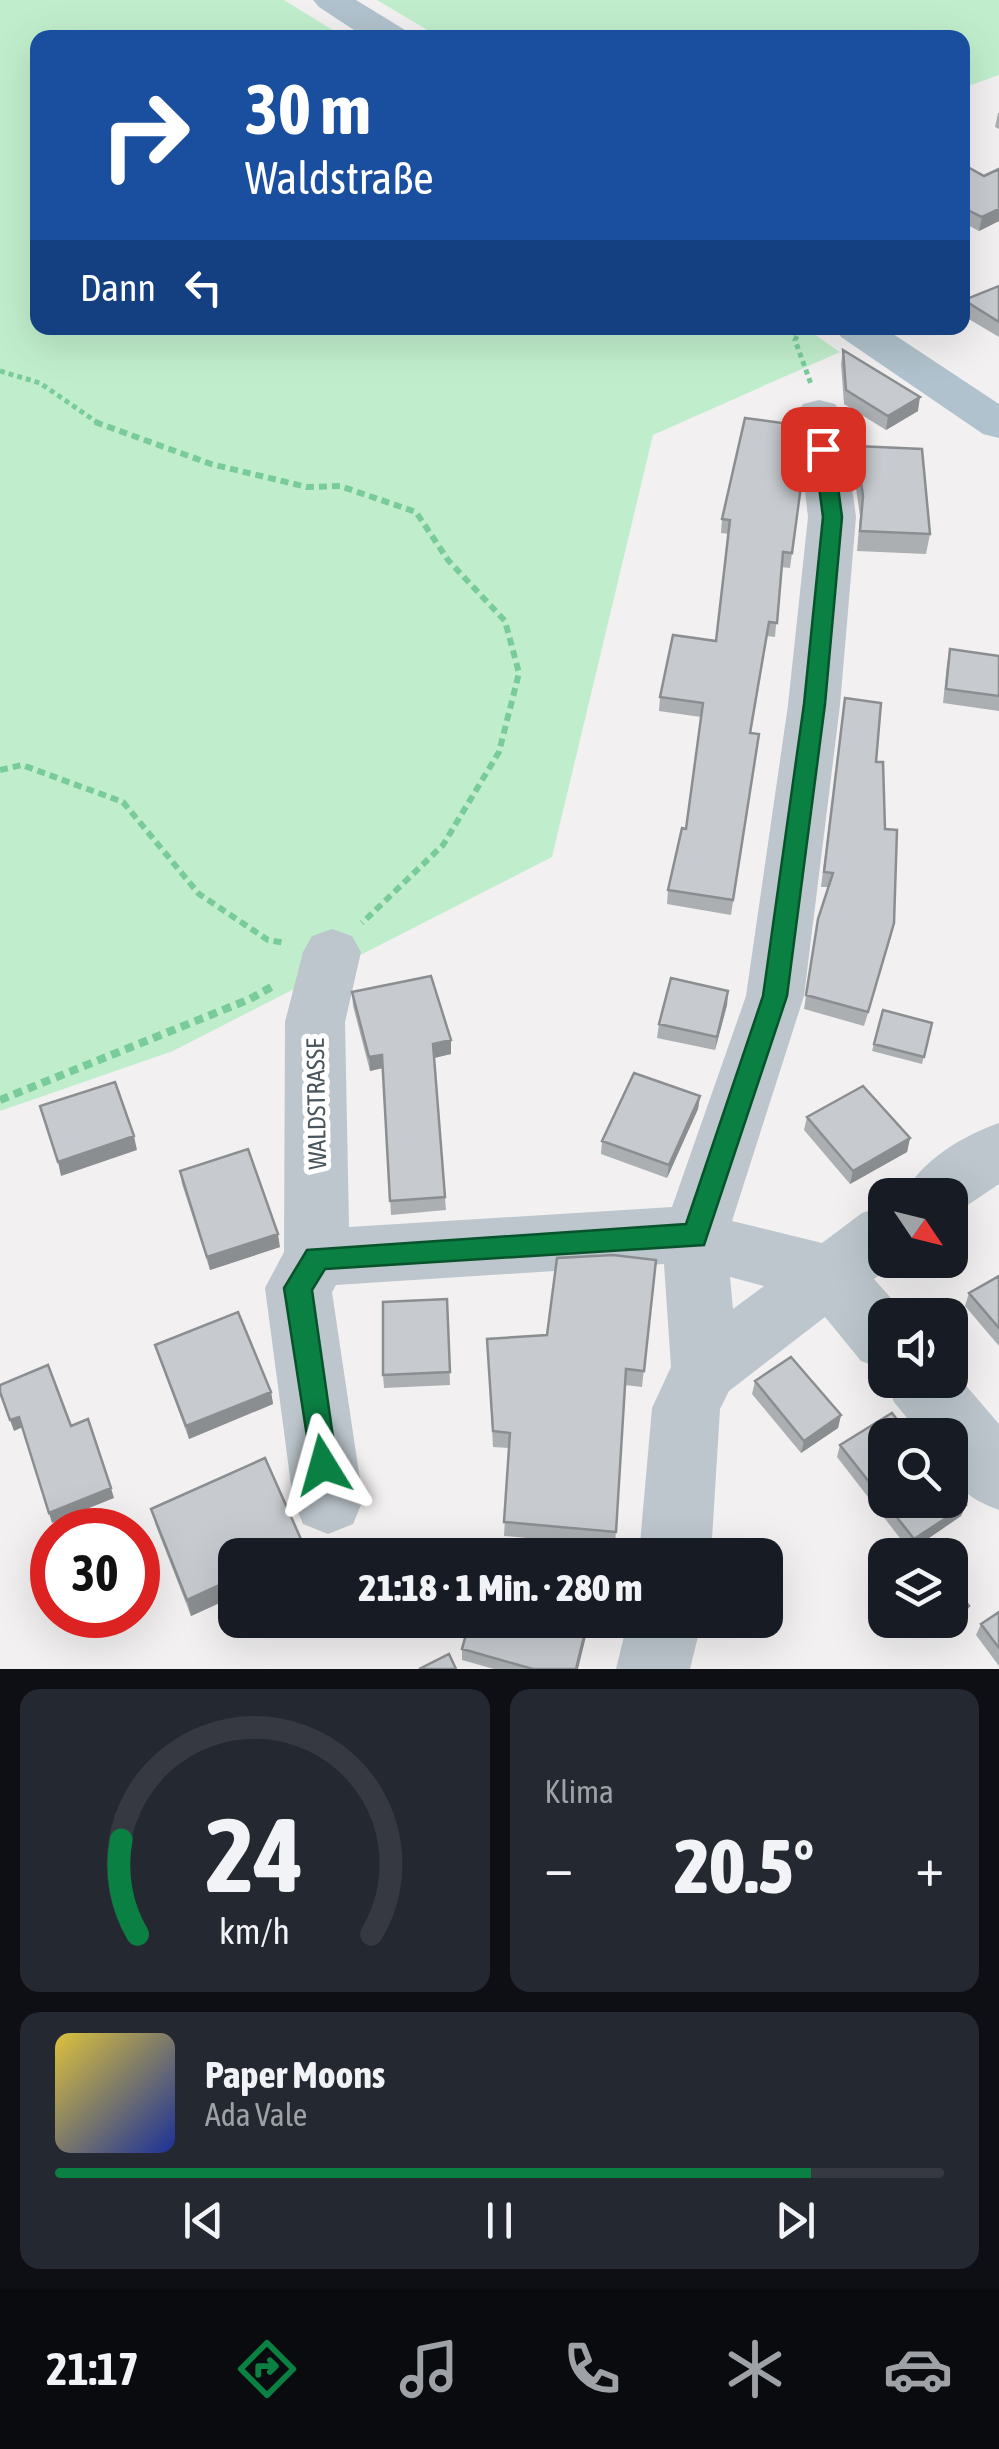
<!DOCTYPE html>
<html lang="de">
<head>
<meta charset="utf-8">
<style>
  :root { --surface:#171b24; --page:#242831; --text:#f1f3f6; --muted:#9ea1a6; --line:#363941; --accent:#0b8043 }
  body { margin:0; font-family:"Asap Condensed",sans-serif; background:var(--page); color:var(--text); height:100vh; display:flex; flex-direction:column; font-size:38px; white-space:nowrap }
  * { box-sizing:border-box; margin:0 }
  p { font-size:32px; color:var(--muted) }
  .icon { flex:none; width:55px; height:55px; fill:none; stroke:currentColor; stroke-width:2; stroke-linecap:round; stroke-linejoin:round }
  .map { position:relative; height:1669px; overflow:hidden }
  .side { display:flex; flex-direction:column; gap:20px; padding:20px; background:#0d0f14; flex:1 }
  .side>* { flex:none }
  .hud { position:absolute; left:30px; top:30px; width:940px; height:305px; border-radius:20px; box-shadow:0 10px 40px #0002; background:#1a4fa0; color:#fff; overflow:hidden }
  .needle { width:65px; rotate:125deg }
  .buttons { position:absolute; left:868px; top:1178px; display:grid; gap:20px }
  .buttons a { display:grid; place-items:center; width:100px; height:100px; border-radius:20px; background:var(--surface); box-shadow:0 10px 40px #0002; font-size:50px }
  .speed { position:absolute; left:30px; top:1508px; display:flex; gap:20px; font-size:50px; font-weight:700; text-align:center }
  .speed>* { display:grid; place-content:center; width:130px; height:130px; border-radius:50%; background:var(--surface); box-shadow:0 10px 40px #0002; line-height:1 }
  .speed .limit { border:15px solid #d22; background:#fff; color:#111 }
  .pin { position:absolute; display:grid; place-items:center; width:85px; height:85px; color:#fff; margin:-42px; border-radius:20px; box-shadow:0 5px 15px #0006 }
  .me { position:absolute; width:110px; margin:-55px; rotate:352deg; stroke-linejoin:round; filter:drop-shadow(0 0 8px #0008) }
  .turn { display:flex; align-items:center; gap:35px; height:210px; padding:0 50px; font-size:45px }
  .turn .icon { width:130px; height:130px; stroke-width:2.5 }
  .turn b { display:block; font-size:70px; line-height:85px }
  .then { display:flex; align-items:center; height:95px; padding:0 50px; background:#0003; gap:20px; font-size:38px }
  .big { font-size:75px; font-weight:800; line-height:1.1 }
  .side .widget { flex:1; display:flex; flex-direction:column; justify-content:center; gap:15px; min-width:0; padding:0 35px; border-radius:20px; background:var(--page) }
  .side .dial { align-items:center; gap:0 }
  .dial svg { height:260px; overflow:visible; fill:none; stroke:var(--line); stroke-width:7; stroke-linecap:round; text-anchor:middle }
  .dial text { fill:var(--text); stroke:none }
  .song { display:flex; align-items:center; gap:30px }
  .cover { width:120px; height:120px; border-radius:15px; background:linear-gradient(135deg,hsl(50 70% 55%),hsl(230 70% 35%)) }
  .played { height:10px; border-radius:5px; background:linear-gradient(90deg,var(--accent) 85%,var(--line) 85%) }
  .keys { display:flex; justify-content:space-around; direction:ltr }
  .heat { display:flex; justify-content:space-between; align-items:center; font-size:55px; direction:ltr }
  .side .tiles { flex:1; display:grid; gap:20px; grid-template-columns:1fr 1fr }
  .widget:last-child { grid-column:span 2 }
  .trip { position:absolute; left:218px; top:1538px; width:565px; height:100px; border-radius:20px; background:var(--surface); box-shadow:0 10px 40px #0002; font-weight:800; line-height:100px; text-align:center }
  .tab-bar { display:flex; height:160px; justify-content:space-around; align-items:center; background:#090b0e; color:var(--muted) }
  .tab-bar .icon { width:70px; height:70px }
  .tab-bar .on { color:var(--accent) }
  .tab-bar b { font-size:45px; color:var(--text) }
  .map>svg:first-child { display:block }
  .green { fill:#c0eecc }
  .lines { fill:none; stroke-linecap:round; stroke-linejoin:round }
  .path-far2 { stroke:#79cb99; stroke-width:5; stroke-dasharray:5 4; stroke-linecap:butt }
  .path-far1 { stroke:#79cb99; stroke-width:6; stroke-dasharray:8 5; stroke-linecap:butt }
  .path { stroke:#79cb99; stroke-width:8; stroke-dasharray:9 6; stroke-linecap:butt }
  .minor { fill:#bcc6cc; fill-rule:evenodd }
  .major { fill:#b0c2cd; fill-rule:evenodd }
  .wall { fill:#abafb2 }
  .shaded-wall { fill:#8b8e91 }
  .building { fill:#c7cbcf; stroke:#8b8e91; stroke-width:2.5 }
  .route { fill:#0b8043; stroke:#07532c; stroke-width:2.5 }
  .labels { text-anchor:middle; stroke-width:10; stroke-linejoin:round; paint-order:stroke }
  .street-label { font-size:25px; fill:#48555c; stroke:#fff }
</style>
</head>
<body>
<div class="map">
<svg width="999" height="1669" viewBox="0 0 999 1669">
  <rect width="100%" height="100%" fill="#f2f0f0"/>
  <!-- green -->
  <path class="green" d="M0 0H284L344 37 38 38V328H805L840 352 653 435 552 857 173 1051 0 1111Z
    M377 0H999V75L963 88 962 38 439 37Z"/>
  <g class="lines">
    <!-- path-far2 -->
    <path class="path-far2" d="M801 328 795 340 811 384
      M0 371 40 383 101 425"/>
    <!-- path-far1 -->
    <path class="path-far1" d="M95 422 211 464 307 487 340 486 416 512 448 560 505 621 519 673 499 752 443 845 362 923
      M0 770 22 765 123 802 199 894 268 940 286 943"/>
    <!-- path -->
    <path class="path" d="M0 1100 250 999 275 985"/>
    <!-- minor -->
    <path class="minor" d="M819 400 835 404 842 414 856 517 840 705 804 996 732 1221 822 1243 862 1213 885 1205V1260H899L874 1279 906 1315H885V1370L861 1361 825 1317 729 1391 720 1409 711 1555H639L652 1408 671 1367 664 1264 336 1285 332 1292 363 1500 353 1524 328 1534 303 1524 293 1500 265 1288 284 1252 285 1022 303 952 312 936 332 929 352 936 361 952 345 1022 349 1227 672 1207 746 996 788 705 808 517 796 414 803 404ZM730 1277 764 1286 733 1309Z
      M999 1123V1184L950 1217V1195H904C920 1161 964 1135 999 1123Z
      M950 1367 999 1424V1510C956 1494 950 1479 950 1435H921L894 1402 884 1380H950Z
      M628 1620H702L690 1669H616Z"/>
    <!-- major -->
    <path class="major" d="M313 0H356L405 30 410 38H366L319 7Z
      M835 328H884L999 404V438L983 434 841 337Z"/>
  </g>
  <!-- wall -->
  <path class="wall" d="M998 113H999V129L995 127Z
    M962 168 984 176 999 169V221L979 231 962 222Z
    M999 286V337L962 315 964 300Z
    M843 350 918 411 886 430 844 404 841 364Z
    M745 418 792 553 790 568 781 567 775 637 767 636 751 733 759 734 731 915 667 904 668 890 686 829 701 717 659 711 660 697 716 641 729 534 721 533 722 519Z
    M856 446 930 534 926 554 857 551 860 516 853 467Z
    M950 649 999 656V711L943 703 947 664Z
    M843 713 876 762 885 829 894 923 864 1026 804 1009 818 919 829 887H821Z
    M728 991 727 1005 715 1050 657 1038 659 1024Z
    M352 992 451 1040V1054L434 1058 446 1210 391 1215 383 1068 370 1071 353 1006Z
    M883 1010 932 1023 922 1064 872 1051Z
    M700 1096 698 1109 667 1178 601 1154 602 1141Z
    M807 1117 910 1138 907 1152 850 1184 804 1130Z
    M180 1171 280 1247 210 1270 182 1184Z
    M656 1260 642 1387 625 1385 615 1546 504 1536 509 1448 493 1447 487 1339 547 1335Z
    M999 1276V1346L965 1306 969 1293Z
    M447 1299 450 1385 384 1388 383 1375Z
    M155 1345 271 1392 273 1404 189 1439 159 1358Z
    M755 1381 841 1415 838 1428 801 1453 752 1394Z
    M840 1445 966 1505 961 1516 910 1551 837 1457Z
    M151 1509 235 1555V1596L191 1616 156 1526Z
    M969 1606 967 1612 940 1630 933 1620H950Z
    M999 1612V1666L976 1635 981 1624Z
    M266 1620H310L274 1638Z
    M462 1649 578 1669H494L462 1660Z"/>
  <!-- shaded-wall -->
  <path class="shaded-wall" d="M999 209V221L979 231 982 217Z
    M920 397 918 411 886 430 888 416Z
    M894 923 891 937 864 1026 868 1012Z
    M728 991 727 1005 715 1050 717 1037Z
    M451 1040V1054L434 1058 433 1044Z
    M382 1055 383 1068 370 1071 369 1057Z
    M700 1096 698 1109 667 1178 669 1165Z
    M134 1136 137 1150 61 1176 58 1162Z
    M910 1138 907 1152 850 1184 853 1171Z
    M278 1234 280 1247 210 1270 207 1257Z
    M271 1392 273 1404 189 1439 186 1426Z
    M841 1415 838 1428 801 1453 804 1441Z
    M19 1417 23 1427 14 1431 10 1420Z
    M111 1488 114 1498 52 1523 49 1513Z
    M966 1505 961 1516 910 1551 914 1539Z
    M235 1578V1596L191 1616 187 1600Z
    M969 1606 967 1612 940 1630 942 1624Z
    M274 1620H310L274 1638 270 1622Z
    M588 1620H590L578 1669H576Z"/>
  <!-- building -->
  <path class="building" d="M966 166 984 176 999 169V209L982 217 962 207V168Z
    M999 286V322L964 300Z
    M843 350 920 397 888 416 846 390Z
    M745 418 797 425 803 471 792 553 783 552 777 623 769 622 750 733 759 734 733 900 668 890 682 828 686 829 703 703 660 697 673 635 716 641 730 520 722 519Z
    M856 446 922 449 930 534 860 531 863 496Z
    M950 649 999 656V696L946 689Z
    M845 698 881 703 876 762H883L885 829 897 830 894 923 868 1012 806 995 818 919 833 873 824 872Z
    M431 976 451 1040 433 1044 445 1197 390 1201 382 1055 369 1057 352 992Z
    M671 978 728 991 717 1037 659 1024Z
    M883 1010 932 1023 924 1057 874 1044Z
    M634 1073 700 1096 669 1165 602 1141Z
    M115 1082 134 1136 58 1162 40 1106Z
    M863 1086 910 1138 853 1171 807 1117Z
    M248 1149 278 1234 207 1257 180 1171Z
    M613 1255 656 1260 644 1371 626 1369 616 1532 504 1522 510 1433 493 1431 487 1339 547 1335 557 1258Z
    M999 1276V1328L969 1293Z
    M447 1299 450 1372 383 1375V1302Z
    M238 1312 271 1392 186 1426 155 1345Z
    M791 1357 841 1415 804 1441 755 1381Z
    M48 1365 71 1426 88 1419 111 1488 49 1513 19 1417 10 1420 0 1392V1385Z
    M892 1413 909 1435H885V1500H950V1485L966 1505 914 1539 840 1445Z
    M265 1458 308 1555H235V1578L187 1600 151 1509Z
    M950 1581 969 1606 950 1619Z
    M999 1612V1648L981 1624Z
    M470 1620H588L576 1669H533L462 1649Z
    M449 1654 456 1669H419Z"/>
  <!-- route -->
  <path class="route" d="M823 443 833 449 842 517 825 704 787 996 704 1245 325 1269 312 1290 337 1465 333 1475 323 1479 313 1475 284 1288 307 1250 686 1224 763 996 804 704 823 517 814 449Z"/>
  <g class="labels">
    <!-- street labels -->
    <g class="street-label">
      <text transform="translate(316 1104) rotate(-91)" y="9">WALDSTRASSE</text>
    </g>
  </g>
</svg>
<div class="buttons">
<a><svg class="needle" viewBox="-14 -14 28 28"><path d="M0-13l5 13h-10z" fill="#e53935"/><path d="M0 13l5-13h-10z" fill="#9ea1a6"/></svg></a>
<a><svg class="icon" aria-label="sound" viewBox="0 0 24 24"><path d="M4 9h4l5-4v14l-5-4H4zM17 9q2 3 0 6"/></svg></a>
<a><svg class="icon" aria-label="search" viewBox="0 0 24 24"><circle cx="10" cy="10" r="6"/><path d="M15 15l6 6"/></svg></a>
<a><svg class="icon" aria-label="layers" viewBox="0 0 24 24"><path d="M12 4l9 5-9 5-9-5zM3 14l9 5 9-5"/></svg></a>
</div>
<div class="speed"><div class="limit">30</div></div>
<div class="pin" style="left:823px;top:449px;background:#d93025"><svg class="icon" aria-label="arrive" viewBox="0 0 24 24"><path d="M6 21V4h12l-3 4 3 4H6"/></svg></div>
<svg class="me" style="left:323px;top:1465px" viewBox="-20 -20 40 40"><path d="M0-17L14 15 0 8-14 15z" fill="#0b8043" stroke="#fff" stroke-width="4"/></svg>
<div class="trip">21:18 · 1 Min. · 280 m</div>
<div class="hud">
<div class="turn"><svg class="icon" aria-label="right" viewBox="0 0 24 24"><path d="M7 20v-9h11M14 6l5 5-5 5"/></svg><div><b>30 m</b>Waldstraße</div></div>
<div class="then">Dann<svg class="icon" aria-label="left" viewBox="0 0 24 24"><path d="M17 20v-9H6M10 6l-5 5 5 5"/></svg></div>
</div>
</div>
<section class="side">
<div class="tiles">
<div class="widget dial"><svg viewBox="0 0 100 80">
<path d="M14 69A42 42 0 1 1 86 69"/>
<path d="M14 69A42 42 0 0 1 9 40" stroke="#0b8043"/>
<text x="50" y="56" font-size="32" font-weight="700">24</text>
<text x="50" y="72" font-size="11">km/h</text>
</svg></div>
<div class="widget"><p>Klima</p>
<div class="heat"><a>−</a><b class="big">20.5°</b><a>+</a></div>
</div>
<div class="widget">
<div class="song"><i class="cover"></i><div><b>Paper Moons</b><p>Ada Vale</p></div></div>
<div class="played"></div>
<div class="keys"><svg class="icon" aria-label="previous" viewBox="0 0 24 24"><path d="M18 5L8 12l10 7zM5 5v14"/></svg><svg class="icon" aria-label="pause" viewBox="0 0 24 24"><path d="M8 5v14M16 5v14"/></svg><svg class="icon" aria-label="next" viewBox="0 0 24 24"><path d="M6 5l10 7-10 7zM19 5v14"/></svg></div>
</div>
</div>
</section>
<nav class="tab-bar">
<b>21:17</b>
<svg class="icon on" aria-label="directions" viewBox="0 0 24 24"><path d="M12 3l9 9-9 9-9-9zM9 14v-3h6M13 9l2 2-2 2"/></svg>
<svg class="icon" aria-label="music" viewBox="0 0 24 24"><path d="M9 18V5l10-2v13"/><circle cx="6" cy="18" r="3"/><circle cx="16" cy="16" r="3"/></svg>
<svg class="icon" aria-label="phone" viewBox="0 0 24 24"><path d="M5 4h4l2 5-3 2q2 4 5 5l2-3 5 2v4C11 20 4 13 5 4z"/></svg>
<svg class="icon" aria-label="climate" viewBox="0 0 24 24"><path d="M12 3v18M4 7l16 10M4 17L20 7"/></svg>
<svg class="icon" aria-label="car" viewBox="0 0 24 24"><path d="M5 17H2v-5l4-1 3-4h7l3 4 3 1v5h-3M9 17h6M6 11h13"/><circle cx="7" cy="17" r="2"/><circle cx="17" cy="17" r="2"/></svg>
</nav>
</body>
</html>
